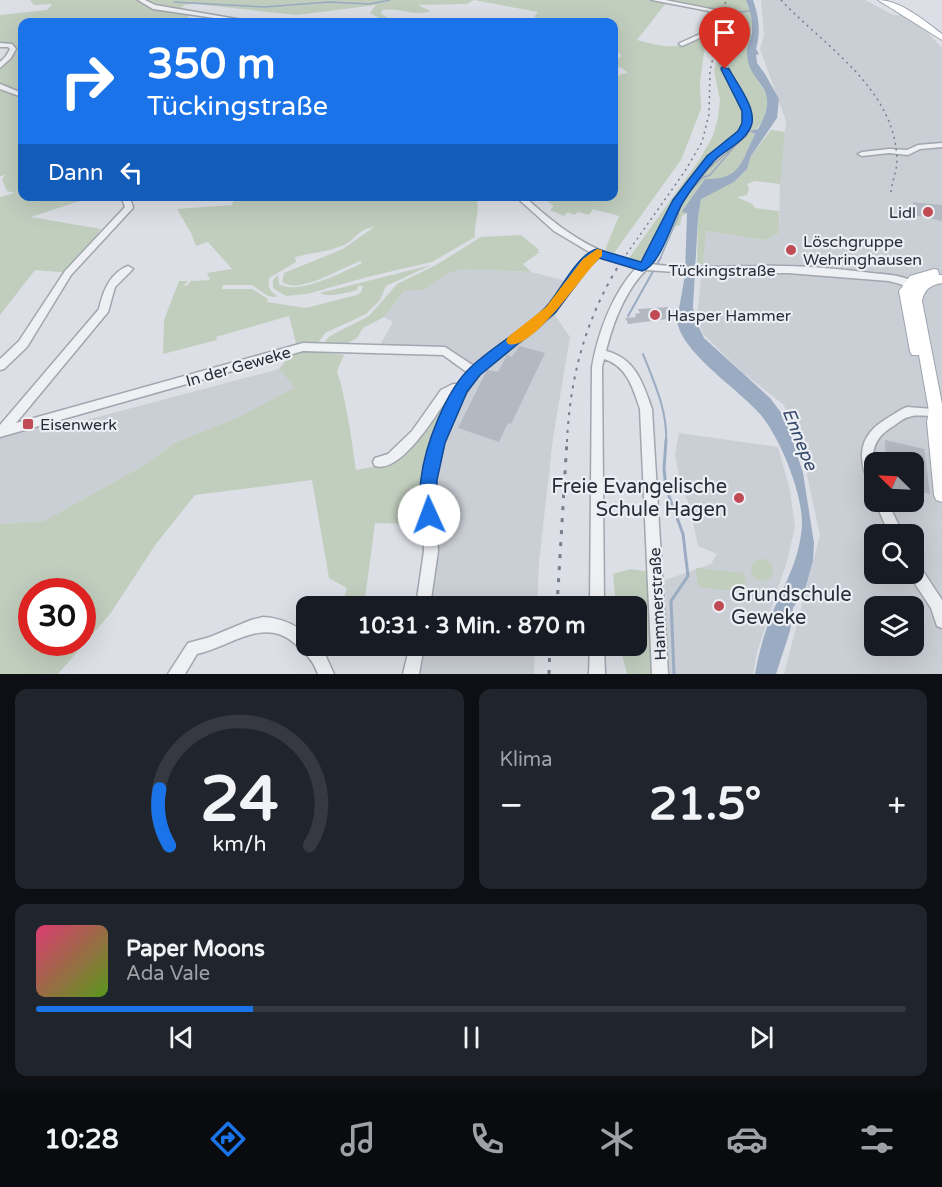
<!DOCTYPE html>
<html lang="de">
<head>
<meta charset="utf-8">
<style>
  :root { --surface:#171b24; --page:#20242c; --text:#f1f3f6; --muted:#9ea1a6; --line:#363941; --accent:#1a73e8 }
  body { margin:0; font-family:"Varela Round",sans-serif; background:var(--page); color:var(--text); height:100vh; display:flex; flex-direction:column; font-size:22px; white-space:nowrap }
  * { box-sizing:border-box; margin:0 }
  p { font-size:20px; color:var(--muted) }
  .icon { flex:none; width:33px; height:33px; fill:none; stroke:currentColor; stroke-width:2; stroke-linecap:round; stroke-linejoin:round }
  .map { position:relative; height:674px; overflow:hidden }
  .drawer { display:flex; flex-direction:column; gap:15px; padding:15px; background:#0d0f14; flex:1 }
  .drawer>* { flex:none }
  .top-card { position:absolute; left:18px; top:18px; width:600px; height:183px; border-radius:12px; box-shadow:0 6px 24px #0002; background:#1a73e8; color:#fff; overflow:hidden }
  .needle { width:39px; rotate:294deg }
  .controls { position:absolute; left:864px; top:452px; display:grid; gap:12px }
  .controls a { display:grid; place-items:center; width:60px; height:60px; border-radius:12px; background:var(--surface); box-shadow:0 6px 24px #0002; font-size:30px }
  .speed { position:absolute; left:18px; top:578px; display:flex; gap:12px; font-size:30px; font-weight:700; text-align:center }
  .speed>* { display:grid; place-content:center; width:78px; height:78px; border-radius:50%; background:var(--surface); box-shadow:0 6px 24px #0002; line-height:1 }
  .speed .limit { border:9px solid #d22; background:#fff; color:#111 }
  .pin { position:absolute; display:grid; place-items:center; width:51px; height:51px; color:#fff; margin:-62px -26px; border-radius:50% 50% 50% 0; rotate:-45deg; box-shadow:0 0 6px #0007 }
  .pin .icon { rotate:45deg }
  .me { position:absolute; width:66px; margin:-33px; rotate:358deg; stroke-linejoin:round; filter:drop-shadow(0 0 4px #0008) }
  .turn { display:flex; align-items:center; gap:21px; height:126px; padding:0 30px; font-size:27px }
  .turn .icon { width:78px; height:78px; stroke-width:2.5 }
  .turn b { display:block; font-size:42px; line-height:51px }
  .then { display:flex; align-items:center; height:57px; padding:0 30px; background:#0003; gap:12px; font-size:22px }
  .big { font-size:45px; font-weight:700; line-height:1.1 }
  .drawer .card { flex:1; display:flex; flex-direction:column; justify-content:center; gap:9px; min-width:0; padding:0 21px; border-radius:12px; background:var(--page) }
  .drawer .dial { align-items:center; gap:0 }
  .dial svg { height:156px; overflow:visible; fill:none; stroke:var(--line); stroke-width:7; stroke-linecap:round; text-anchor:middle }
  .dial text { fill:var(--text); stroke:none }
  .song { display:flex; align-items:center; gap:18px }
  .cover { width:72px; height:72px; border-radius:9px; background:linear-gradient(135deg,hsl(340 70% 55%),hsl(90 70% 35%)) }
  .played { height:6px; border-radius:3px; background:linear-gradient(90deg,var(--accent) 25%,var(--line) 25%) }
  .keys { display:flex; justify-content:space-around; direction:ltr }
  .heat { display:flex; justify-content:space-between; align-items:center; font-size:33px; direction:ltr }
  .drawer .tiles { flex:1; display:grid; gap:15px; grid-template-columns:1fr 1fr }
  .card:last-child { grid-column:span 2 }
  .trip { position:absolute; left:296px; top:596px; width:351px; height:60px; border-radius:12px; background:var(--surface); box-shadow:0 6px 24px #0002; font-weight:700; line-height:60px; text-align:center }
  .tabs { display:flex; height:96px; justify-content:space-around; align-items:center; background:#090b0e; color:var(--muted) }
  .tabs .icon { width:42px; height:42px }
  .tabs .current { color:var(--accent) }
  .tabs b { font-size:27px; color:var(--text) }
  .map>svg:first-child { display:block }
  .built { fill:#caced5; fill-rule:evenodd }
  .green { fill:#c1cebe; fill-rule:evenodd }
  .water { fill:#9aabc2 }
  .lines { fill:none; stroke-linecap:round; stroke-linejoin:round }
  .stream-far2 { stroke:#9aabc2; stroke-width:1.5 }
  .stream-far1 { stroke:#9aabc2; stroke-width:2 }
  .stream { stroke:#9aabc2; stroke-width:3 }
  .building { fill:#b4b8c1 }
  .minor-casing { stroke:#a2a6ae; stroke-width:3 }
  .major-casing { stroke:#9da3af; stroke-width:2 }
  .minor { fill:#eef0f4; fill-rule:evenodd }
  .major { fill:#fff; fill-rule:evenodd }
  .rail-far2 { stroke:#777e8d; stroke-width:1.5; stroke-dasharray:2 4; stroke-linecap:butt }
  .rail-far1 { stroke:#777e8d; stroke-width:2; stroke-dasharray:3 6; stroke-linecap:butt }
  .rail { stroke:#777e8d; stroke-width:3; stroke-dasharray:4 8; stroke-linecap:butt }
  .route { fill:#1a73e8; stroke:#114b97; stroke-width:1.5 }
  .slow { fill:#f59e0b }
  .poi-dot { fill:#c04b55; stroke:#ebeef3; stroke-width:2 }
  .labels { text-anchor:middle; stroke-width:4.5; stroke-linejoin:round; paint-order:stroke }
  .poi-label { font-size:16px; fill:#272d39; stroke:#ebeef3; text-anchor:start }
  .street-label { font-size:16px; fill:#272d39; stroke:#ebeef3 }
  .water-label { font-size:18px; font-style:italic; fill:#364969; stroke:#ebeef3 }
  .near-poi-label { font-size:20px; fill:#272d39; stroke:#ebeef3; text-anchor:end }
</style>
</head>
<body>
<div class="map">
<svg width="942" height="674" viewBox="0 0 942 674">
  <rect width="100%" height="100%" fill="#dcdfe5"/>
  <!-- built -->
  <path class="built" d="M761 0H865L893 15H904L928 33 942 48V275L930 276 942 277V674H784L820 535 805 466 784 405 742 372 703 334 697 316 706 231 766 240 779 233 780 178 786 121 760 49 764 36ZM874 462H914V501H874ZM874 534H914V573H874ZM874 606H914V645H874Z
    M461 269 531 272 566 281 550 308 570 337 553 438 539 562 537 606H431L438 544 433 493 436 467 441 443 467 389 480 370 459 354 448 349 380 345 393 322 384 317 405 290H423L447 274Z
    M279 369 296 387 241 416 174 443 148 463 44 521 0 524V437L30 427 83 421Z
    M679 433 778 447 790 490 795 527 787 561 757 652 753 674H668L665 580 711 564 717 554 698 546 690 507 681 485 675 455Z
    M424 645H535L534 674H418Z"/>
  <!-- green -->
  <path class="green" d="M30 0H650L666 3 637 40C650 43 671 50 684 44 690 41 695 39 702 38L711 21H715L704 53 700 82 701 109 681 160 614 253 605 250 619 216 593 209 589 215 578 212 574 215 568 212 564 216 550 210 554 206 542 197 614 196V82L619 75 628 73 622 68 614 65V57L620 58 621 55 614 46V22H542L544 19 534 17 538 12 474 0 467 4 418 5 430 11C416 17 398 7 382 10L381 14 387 17 383 20 370 13 376 5 297 15 194 4 185 5 175 12 188 14 189 17 185 20 174 19 171 22H22V196L92 197 31 217 101 229 71 273 35 270 0 315V197L15 193 7 191 2 179 5 175 0 176V66L9 57 14 45 0 44V15L47 10 52 4 34 5Z
    M658 0H746L752 18 751 36 747 51 750 65 769 100 763 120 753 133 755 134C740 163 743 179 705 180L685 210 687 213 682 216 680 225 664 229 646 259 639 261 629 258 700 159 713 136 718 118 720 100 714 71 728 22 729 12Z
    M771 130 785 132 780 184 755 181 747 184 749 189 747 195 737 197 752 204 755 208 779 211V233L766 240 706 231 703 264H697L698 217 701 198 734 182 747 169 751 156Z
    M235 196 476 197C481 213 474 220 475 237L432 262 371 276 307 294 286 296 273 288V280L278 275 279 284C298 296 343 272 362 263L361 261C342 267 300 295 282 282L284 273 343 249 374 227C356 230 356 240 342 246 326 252 311 253 295 257L296 262 269 278C268 287 269 291 277 296L276 297 268 296 252 285H223L222 289H252L268 299 267 302 306 308 357 295 361 292 363 286H358L357 290C346 293 329 298 320 293L431 265 386 286 380 300 366 314 325 333 317 344 297 347 289 316 216 337 217 340 163 354 164 320 179 281H188L184 285 186 286 191 281 210 280 207 273 232 269 208 242 196 246 191 233 177 209 232 205Z
    M521 235 539 250 537 252H540L523 264 531 272 461 269 447 274 423 290H405L384 317 363 328 357 338 346 344 324 343 330 336 369 316 397 284 436 265 481 237Z
    M314 351 344 355 337 371C347 403 351 437 356 470L388 464 447 394 455 392 436 428 423 465 421 524 375 523 364 606H342L347 588 329 578 312 480 195 495 156 544 110 614 58 674H0V524L44 521 148 463 174 443 241 416 295 387 279 369 291 354ZM32 591H82V642H32Z
    M751 570a11 11 0 1 1 22 0a11 11 0 1 1-22 0Z
    M696 568 744 573 748 593 698 587Z
    M630 569 652 572 656 674H627L620 647 636 645V606H616L613 574Z"/>
  <!-- water -->
  <path class="water" d="M746 0H753C759 18 761 31 756 49L759 54 756 55 757 63 765 74 779 99 777 118 751 156 747 169 734 182 701 199 698 217 693 307 695 319 704 338 770 398 785 418 803 473 814 543 813 561 805 590 793 608 790 631 776 674H755C759 652 765 630 774 609 787 580 801 555 802 523 802 492 780 437 760 414 740 390 680 352 677 320L685 275 687 213 682 212 683 210 705 179C741 180 741 162 755 134L749 131 758 129C784 84 747 86 747 52 747 46 751 39 752 33 753 19 750 11 746 0Z"/>
  <g class="lines">
    <!-- stream-far2 -->
    <path class="stream-far2" d="M650 0 666 3
      M174 2 264 7 329 2 369 4 390 0
      M740 12 749 11
      M660 259 678 217 679 208 688 194 702 178 710 175 740 140"/>
    <!-- stream-far1 -->
    <path class="stream-far1" d="M628 316 661 257
      M643 354C654 382 668 412 666 442"/>
    <!-- stream -->
    <path class="stream" d="M666 440 664 469 666 488 683 534 688 576 671 601 674 674"/>
  </g>
  <!-- building -->
  <path class="building" d="M913 202 942 205V221L914 215Z
    M668 307 670 312H675L676 318 628 324 627 321 625 318 636 317 635 314 640 313 638 309Z
    M519 346 545 353 511 424 508 423 499 442 458 428 487 370 498 372 507 355 512 357Z
    M885 440 924 449 930 494 914 490V462H886Z"/>
  <g class="lines">
    <defs>
      <path id="minor" d="M138 0H145L155 5 254 22H242L153 9Z
        M652 0H665L721 11 715 12 716 16 704 36 682 46 679 44 680 43 700 34 710 16 709 11Z
        M728 10 735 14 744 34 739 45 725 57 726 64 748 107 750 124 746 135 709 167 687 193 651 264C686 269 722 266 758 266 793 265 829 268 864 272 882 275 908 273 921 288L916 291 900 284 889 281 788 273H690L646 270C625 291 613 323 606 351 635 358 643 383 652 409L668 674H652L640 409C633 388 627 366 604 359L602 367 604 606H590L592 367C598 333 612 294 636 268L599 257 588 268 555 312 538 328 484 370 474 380 459 405 446 434 435 478 434 499 438 551 430 606H416L424 551 422 499 423 478 434 434 454 393 449 396C436 415 401 474 375 466L373 462 375 458 388 454 412 431 441 390 453 384H459L468 373 443 355 303 351 0 437V425L99 309C103 291 110 273 128 266L133 269 115 287 108 312 16 423 303 343 445 347 474 366C495 347 520 334 541 314 560 296 572 271 591 253L554 231 515 196H524C558 228 595 255 641 263 653 251 658 233 665 218 673 202 683 186 695 173 705 161 740 135 743 124 748 100 721 79 719 56L734 43 738 34 729 15 725 12Z
        M0 43 12 44 16 49 11 58 0 68V62L6 56 10 49 8 47H0Z
        M0 84 22 93V97L0 89Z
        M942 143V147L920 149 908 155 889 153 862 156 858 154 862 152 889 149 907 150 918 145Z
        M121 196H129L133 207 132 209 71 275 27 347 4 369 0 370V359L19 341 65 271 125 207Z
        M907 407 933 409 935 412 933 415C925 417 916 414 909 417 903 418 897 424 892 427 866 443 874 461 874 487L870 486C857 458 858 436 886 419 893 415 899 410 907 407Z
        M875 501H887L903 534H889Z
        M914 564 919 565 942 600V628L937 626 931 608 908 573H914Z
        M263 617C280 618 293 623 306 634V645H318L323 650 334 674H318C313 660 305 652 293 642 262 617 230 647 197 654L185 674H168L188 643 210 637 251 620Z
        M410 645H424L419 674H403Z
        M590 645H604L605 674H589Z"/>
      <path id="major" d="M878 0C900 0 925 21 942 34V40Z
        M934 269 938 270 939 275H942V283C931 285 924 289 922 301L942 404V502L936 500 934 495 927 422 929 411 919 355H912L910 351 899 291 910 276Z"/>
    </defs>
    <!-- minor casing -->
    <use href="#minor" class="minor-casing"/>
    <!-- major casing -->
    <use href="#major" class="major-casing"/>
    <!-- minor -->
    <use href="#minor" class="minor"/>
    <!-- major -->
    <use href="#major" class="major"/>
    <!-- rail-far2 -->
    <path class="rail-far2" d="M781 0C825 47 895 88 897 160 897 171 892 181 891 192
      M623 259 685 171 702 142 709 114 710 71 726 0"/>
    <!-- rail-far1 -->
    <path class="rail-far1" d="M567 442C570 374 587 314 624 257"/>
    <!-- rail -->
    <path class="rail" d="M557 606 567 440
      M549 674 550 645"/>
  </g>
  <!-- route -->
  <path class="route" d="M722 67 729 69C737 84 755 106 752 123 748 141 725 149 714 161 703 173 692 188 683 202 673 218 661 266 642 271L599 258 589 267 555 313 480 375 467 392 445 443 437 480V515L435 521 429 523 423 521 421 515C420 504 419 490 421 479 425 445 446 390 471 367 494 345 524 330 546 307 560 292 577 254 597 249L641 262 673 200 707 156 738 131 742 123V111L721 69Z"/>
  <!-- slow -->
  <path class="slow" d="M597 249 602 250V256C584 271 533 352 508 344L506 341 508 337 546 307 583 259Z"/>
  <!-- markers -->
  <g class="poi-dot">
    <circle cx="928" cy="212" r="6"/>
    <circle cx="791" cy="250" r="6"/>
    <circle cx="655" cy="315" r="6"/>
    <rect x="22" y="418" width="12" height="12" rx="3"/>
    <circle cx="739" cy="498" r="6"/>
    <circle cx="719" cy="606" r="6"/>
  </g>
  <g class="labels">
    <!-- poi labels -->
    <g class="poi-label">
      <text x="916" y="218" text-anchor="end">Lidl</text>
      <text x="803" y="247">Löschgruppe<tspan x="803" dy="18">Wehringhausen</tspan></text>
      <text x="667" y="321">Hasper Hammer</text>
      <text x="40" y="430">Eisenwerk</text>
    </g>
    <!-- street labels -->
    <g class="street-label">
      <text x="722" y="276">Tückingstraße</text>
      <text transform="translate(238 366) rotate(-16)" y="6">In der Geweke</text>
      <text transform="translate(657 604) rotate(-93)" y="6">Hammerstraße</text>
    </g>
    <!-- water labels -->
    <g class="water-label">
      <text transform="translate(800 439) rotate(68)" y="6">Ennepe</text>
    </g>
    <!-- near-poi labels -->
    <g class="near-poi-label">
      <text x="727" y="493">Freie Evangelische<tspan x="727" dy="23">Schule Hagen</tspan></text>
      <text x="731" y="601" text-anchor="start">Grundschule<tspan x="731" dy="23">Geweke</tspan></text>
    </g>
  </g>
</svg>
<div class="controls">
<a><svg class="needle" viewBox="-14 -14 28 28"><path d="M0-13l5 13h-10z" fill="#e53935"/><path d="M0 13l5-13h-10z" fill="#9ea1a6"/></svg></a>
<a><svg class="icon" aria-label="search" viewBox="0 0 24 24"><circle cx="10" cy="10" r="6"/><path d="M15 15l6 6"/></svg></a>
<a><svg class="icon" aria-label="layers" viewBox="0 0 24 24"><path d="M12 4l9 5-9 5-9-5zM3 14l9 5 9-5"/></svg></a>
</div>
<div class="speed"><div class="limit">30</div></div>
<div class="pin" style="left:725px;top:69px;background:#d93025"><svg class="icon" aria-label="arrive" viewBox="0 0 24 24"><path d="M6 21V4h12l-3 4 3 4H6"/></svg></div>
<svg class="me" style="left:429px;top:515px" viewBox="-20 -20 40 40"><circle r="19" fill="#fff"/><path d="M0-13L10 11 0 6-10 11z" fill="#1a73e8"/></svg>
<div class="trip">10:31 · 3 Min. · 870 m</div>
<div class="top-card">
<div class="turn"><svg class="icon" aria-label="right" viewBox="0 0 24 24"><path d="M7 20v-9h11M14 6l5 5-5 5"/></svg><div><b>350 m</b>Tückingstraße</div></div>
<div class="then">Dann<svg class="icon" aria-label="left" viewBox="0 0 24 24"><path d="M17 20v-9H6M10 6l-5 5 5 5"/></svg></div>
</div>
</div>
<section class="drawer">
<div class="tiles">
<div class="card dial"><svg viewBox="0 0 100 80">
<path d="M14 69A42 42 0 1 1 86 69"/>
<path d="M14 69A42 42 0 0 1 9 40" stroke="#1a73e8"/>
<text x="50" y="56" font-size="32" font-weight="700">24</text>
<text x="50" y="72" font-size="11">km/h</text>
</svg></div>
<div class="card"><p>Klima</p>
<div class="heat"><a>−</a><b class="big">21.5°</b><a>+</a></div>
</div>
<div class="card">
<div class="song"><i class="cover"></i><div><b>Paper Moons</b><p>Ada Vale</p></div></div>
<div class="played"></div>
<div class="keys"><svg class="icon" aria-label="previous" viewBox="0 0 24 24"><path d="M18 5L8 12l10 7zM5 5v14"/></svg><svg class="icon" aria-label="pause" viewBox="0 0 24 24"><path d="M8 5v14M16 5v14"/></svg><svg class="icon" aria-label="next" viewBox="0 0 24 24"><path d="M6 5l10 7-10 7zM19 5v14"/></svg></div>
</div>
</div>
</section>
<nav class="tabs">
<b>10:28</b>
<svg class="icon current" aria-label="directions" viewBox="0 0 24 24"><path d="M12 3l9 9-9 9-9-9zM9 14v-3h6M13 9l2 2-2 2"/></svg>
<svg class="icon" aria-label="music" viewBox="0 0 24 24"><path d="M9 18V5l10-2v13"/><circle cx="6" cy="18" r="3"/><circle cx="16" cy="16" r="3"/></svg>
<svg class="icon" aria-label="phone" viewBox="0 0 24 24"><path d="M5 4h4l2 5-3 2q2 4 5 5l2-3 5 2v4C11 20 4 13 5 4z"/></svg>
<svg class="icon" aria-label="climate" viewBox="0 0 24 24"><path d="M12 3v18M4 7l16 10M4 17L20 7"/></svg>
<svg class="icon" aria-label="car" viewBox="0 0 24 24"><path d="M5 17H2v-5l4-1 3-4h7l3 4 3 1v5h-3M9 17h6M6 11h13"/><circle cx="7" cy="17" r="2"/><circle cx="17" cy="17" r="2"/></svg>
<svg class="icon" aria-label="filters" viewBox="0 0 24 24"><path d="M4 7h16M4 17h16"/><circle cx="9" cy="7" r="2"/><circle cx="15" cy="17" r="2"/></svg>
</nav>
</body>
</html>
